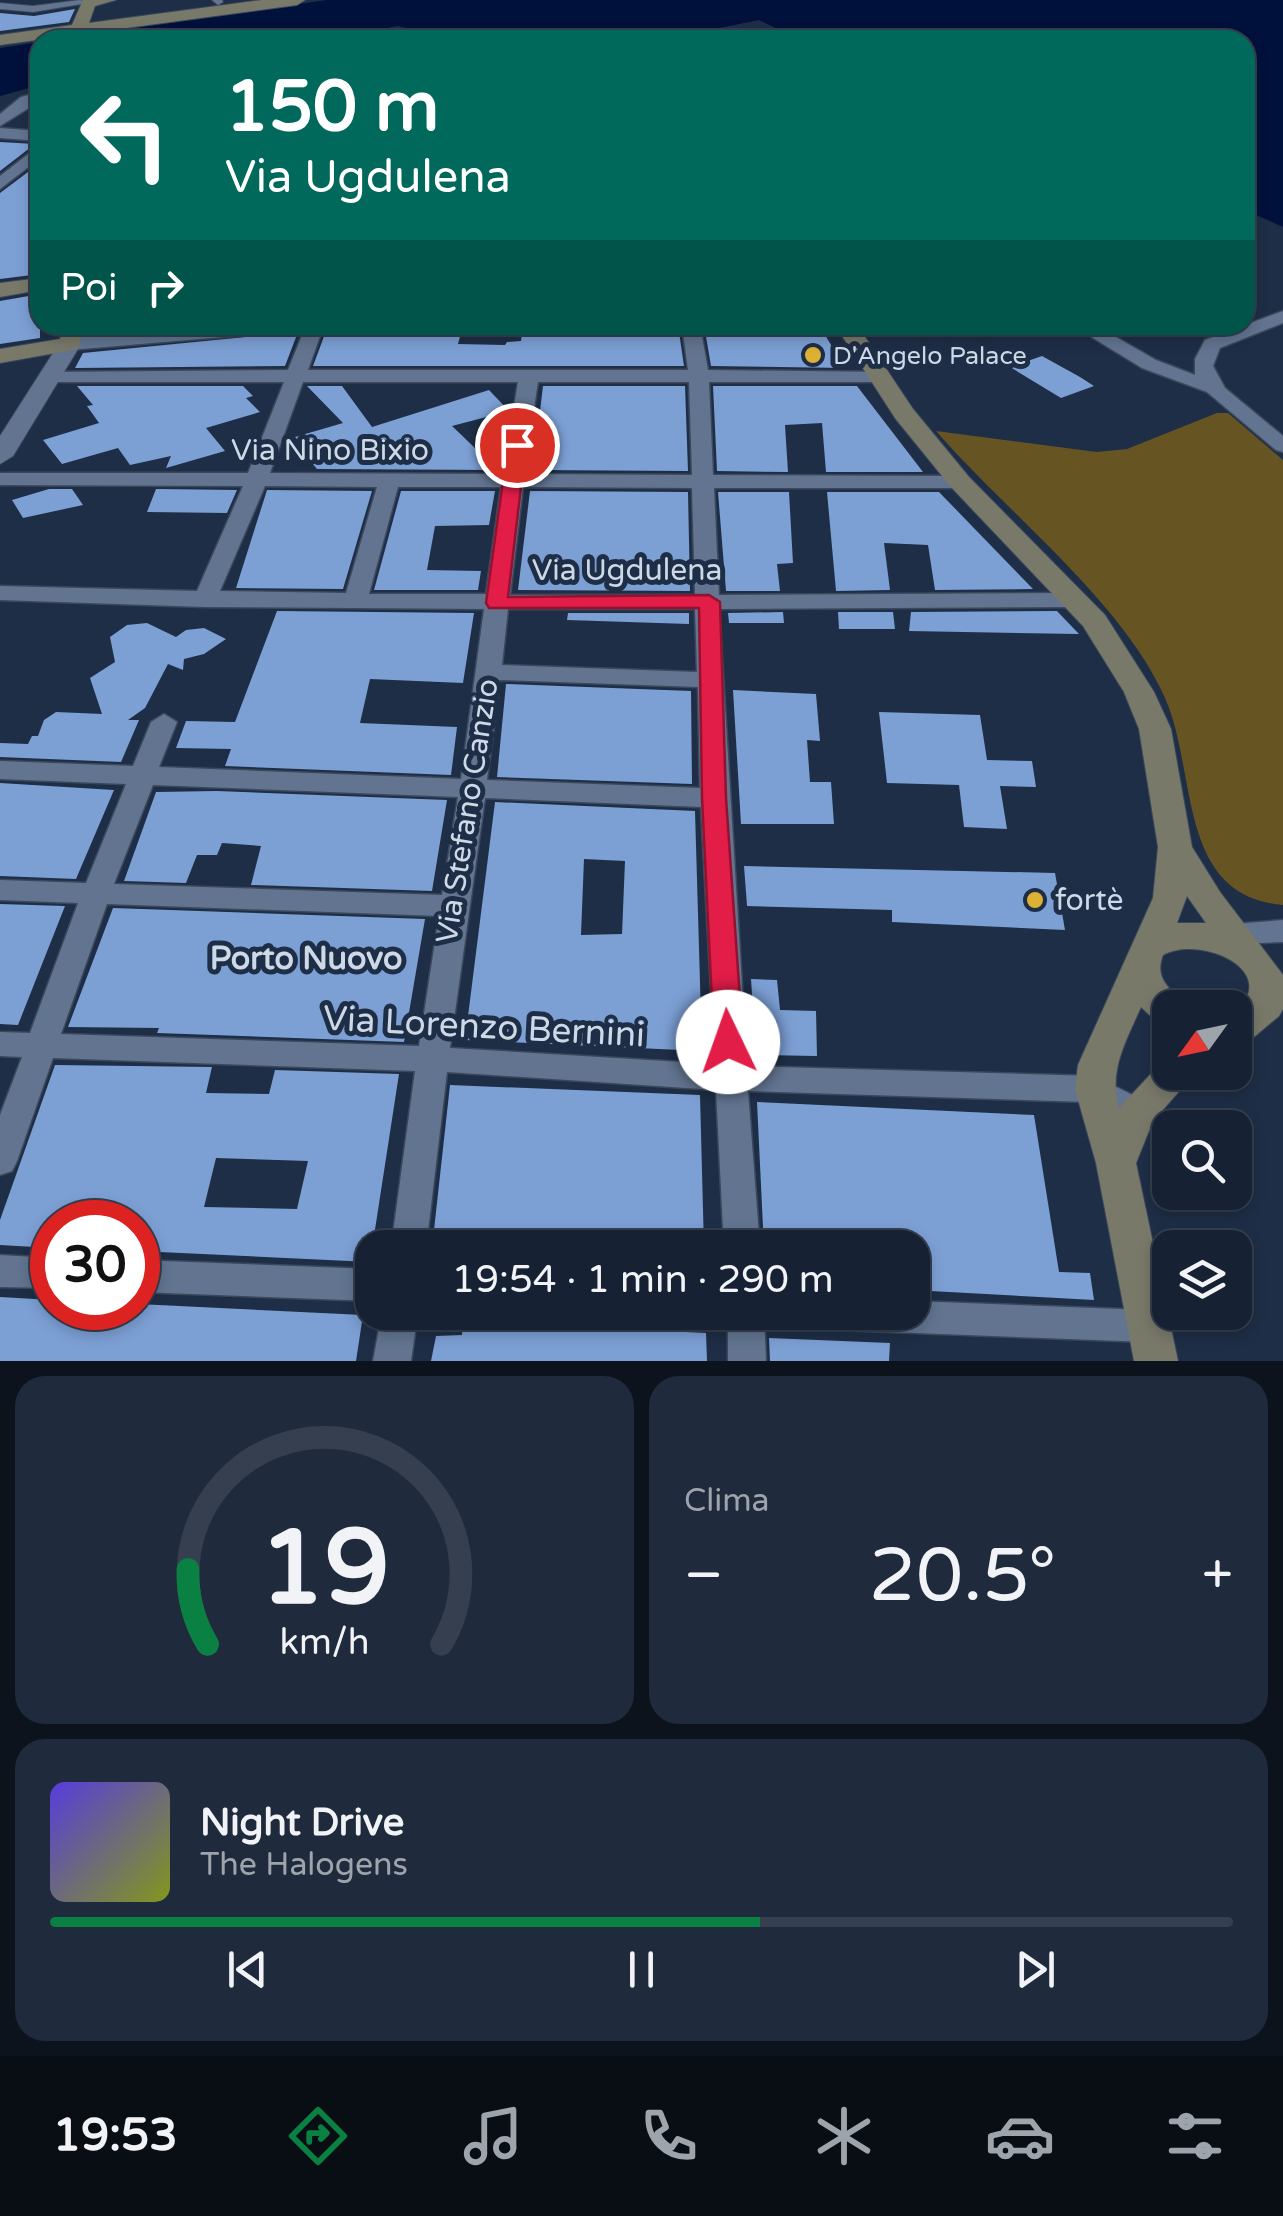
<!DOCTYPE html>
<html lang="it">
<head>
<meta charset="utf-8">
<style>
  :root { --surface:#162234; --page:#1f2a3c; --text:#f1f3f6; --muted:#9ea4ac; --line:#353f4f; --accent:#0b8043 }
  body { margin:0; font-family:"Varela Round",sans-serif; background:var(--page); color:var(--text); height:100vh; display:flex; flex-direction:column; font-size:38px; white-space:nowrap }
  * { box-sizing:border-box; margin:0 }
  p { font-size:32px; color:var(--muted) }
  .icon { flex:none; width:55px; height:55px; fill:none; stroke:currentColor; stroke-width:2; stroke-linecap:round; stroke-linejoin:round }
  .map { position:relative; height:1361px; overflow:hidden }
  .sheet { display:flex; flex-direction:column; gap:15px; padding:15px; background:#0c131d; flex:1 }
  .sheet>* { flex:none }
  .guide { position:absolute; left:30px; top:30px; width:1225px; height:305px; border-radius:30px; box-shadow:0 5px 15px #0003,0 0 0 2px var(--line); background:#00695c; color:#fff; overflow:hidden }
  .needle { width:65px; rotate:237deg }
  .buttons { position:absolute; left:1152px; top:990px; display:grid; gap:20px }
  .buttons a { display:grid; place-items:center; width:100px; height:100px; border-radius:20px; background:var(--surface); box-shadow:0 5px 15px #0003,0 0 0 2px var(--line); font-size:50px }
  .speed { position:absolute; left:30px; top:1200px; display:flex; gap:20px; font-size:50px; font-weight:700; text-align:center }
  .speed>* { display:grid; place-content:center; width:130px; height:130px; border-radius:50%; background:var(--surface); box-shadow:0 5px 15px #0003,0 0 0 2px var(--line); line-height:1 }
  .speed .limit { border:15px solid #d22; background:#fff; color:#111 }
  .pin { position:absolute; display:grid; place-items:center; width:85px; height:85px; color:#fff; margin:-42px; border:5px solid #fff; border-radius:50%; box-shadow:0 2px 10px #0007 }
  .me { position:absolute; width:110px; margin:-55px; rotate:357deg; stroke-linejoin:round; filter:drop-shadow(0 0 8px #0008) }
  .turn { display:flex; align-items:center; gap:35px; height:210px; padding:0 30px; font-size:45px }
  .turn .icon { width:130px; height:130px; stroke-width:2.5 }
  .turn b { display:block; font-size:70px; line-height:85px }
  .then { display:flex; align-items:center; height:95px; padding:0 30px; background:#0003; gap:20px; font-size:38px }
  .big { font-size:75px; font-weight:600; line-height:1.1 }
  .sheet .tile { flex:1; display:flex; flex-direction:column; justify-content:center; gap:15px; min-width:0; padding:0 35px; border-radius:30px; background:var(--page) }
  .sheet .dial { align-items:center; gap:0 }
  .dial svg { height:260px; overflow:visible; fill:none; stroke:var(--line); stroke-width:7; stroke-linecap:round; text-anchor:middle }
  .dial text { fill:var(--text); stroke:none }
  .song { display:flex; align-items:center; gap:30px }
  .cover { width:120px; height:120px; border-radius:15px; background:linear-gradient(135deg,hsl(250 70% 55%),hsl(70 70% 35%)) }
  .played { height:10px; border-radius:5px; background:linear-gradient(90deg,var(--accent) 60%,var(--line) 60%) }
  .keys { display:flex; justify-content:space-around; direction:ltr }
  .heat { display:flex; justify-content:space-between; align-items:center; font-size:55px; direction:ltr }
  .sheet .tiles { flex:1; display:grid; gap:15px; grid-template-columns:1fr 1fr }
  .tile:last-child { grid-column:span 2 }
  .trip { position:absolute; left:355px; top:1230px; width:575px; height:100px; border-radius:30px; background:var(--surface); box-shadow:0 5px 15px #0003,0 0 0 2px var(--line); font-weight:600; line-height:100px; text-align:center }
  .menu { display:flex; height:160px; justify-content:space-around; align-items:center; background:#090e15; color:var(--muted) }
  .menu .icon { width:70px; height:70px }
  .menu .current { color:var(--accent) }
  .menu b { font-size:45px; color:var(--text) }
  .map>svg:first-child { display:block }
  .green { fill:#675423 }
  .water { fill:#00113b }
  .building { fill:#7c9fd4; fill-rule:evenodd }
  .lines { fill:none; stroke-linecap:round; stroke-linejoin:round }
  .pedestrian-casing { stroke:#3b485c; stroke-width:2 }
  .minor-casing { stroke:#3b485c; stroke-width:3 }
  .tertiary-casing { stroke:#3b485c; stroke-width:2 }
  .secondary-casing { stroke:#3b485c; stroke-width:2 }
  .pedestrian { fill:#627490; fill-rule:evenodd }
  .minor { fill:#627490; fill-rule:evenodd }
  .tertiary { fill:#627490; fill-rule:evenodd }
  .secondary { fill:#787969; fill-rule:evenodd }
  .route { fill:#e11d48; stroke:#92132f; stroke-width:2.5 }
  .poi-dot { fill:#ddb133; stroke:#1e2e46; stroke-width:4 }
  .labels { text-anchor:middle; stroke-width:10; stroke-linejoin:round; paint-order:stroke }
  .far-poi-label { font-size:25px; fill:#ced9e8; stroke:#1e2e46; text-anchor:start }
  .street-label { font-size:30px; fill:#ced9e8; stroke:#1e2e46 }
  .poi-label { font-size:30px; fill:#ced9e8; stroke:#1e2e46; text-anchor:start }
  .neighbourhood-label { font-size:32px; font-weight:bold; fill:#ced9e8; stroke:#1e2e46 }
  .near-street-label { font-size:35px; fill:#ced9e8; stroke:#1e2e46 }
</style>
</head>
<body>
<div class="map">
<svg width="1283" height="1361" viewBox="0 0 1283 1361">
  <rect width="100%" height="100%" fill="#1e2e46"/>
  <!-- green -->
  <path class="green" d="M1217 413H1228L1283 460V905C1176 896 1198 772 1165 698 1123 602 1006 512 936 431L1097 452 1127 449Z"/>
  <!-- water -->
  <path class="water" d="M327 0H1283V227L1245 210V40H800L759 20 690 34H543L533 40H453L398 26 322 40H52Z
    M40 42V85L0 96V48Z"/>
  <!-- building -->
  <path class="building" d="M75 9 69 22 0 31V13L34 16Z
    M0 142 35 144 0 171Z
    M40 163V274L0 279V193Z
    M40 294V338L0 344V301Z
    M463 325 458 344 505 345 507 342 521 341 523 325H678L684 366H313L326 331Z
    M704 325H819L845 368 711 366Z
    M298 332 285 366 75 368 83 353Z
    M1042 356 1080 377 1094 386 1061 398 1010 367Z
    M77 386H243L253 396 246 398 260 412 206 428 225 451 166 468 171 456 130 465 118 448 62 464 43 440 99 423 87 406 93 405Z
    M307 386H342L372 427 489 390 509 411 452 426 498 470 317 469 303 453 309 452 295 437 343 423Z
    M543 386H685L688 471 533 470Z
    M713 386H857L923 472H826L822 423 785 425 788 472 717 471Z
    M49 489H72L83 505 23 518 12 500Z
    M156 489H158L237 490 227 513 147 512Z
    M267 490 372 491 343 589 236 588Z
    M401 491H495L489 525 435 526 427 570 481 571 478 590H374Z
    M530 491 688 492 690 591 518 590Z
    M718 492H789L793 563 777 564 780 591H726Z
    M827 492H939L1033 589 935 590 928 545 884 543 890 590 836 591Z
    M277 611 474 613 463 683 370 679 360 723 457 727 451 775 225 766 231 749 176 748 186 721 235 722Z
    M1057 611 1079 634 909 631 911 612Z
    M783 612 784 623H729L728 613Z
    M838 612H893L895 629H839Z
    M568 613H689V624L567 620Z
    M147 623 176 637 186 630 204 628 226 639 204 654 184 659 183 670 168 664 145 708 128 720H139L121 762 0 757V743L28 744 32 736H38L44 720 56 712 102 714 90 678 115 662 110 637 127 625Z
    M506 684 691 691 692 784 497 777Z
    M733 690 816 694 820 741 807 740 810 782H831L834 824H741Z
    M879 712 980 715 987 760 1032 761 1036 787 1000 786 1007 829 964 827 959 785 887 783Z
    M0 783 114 790 76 879 0 876Z
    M217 791 447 800 432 891 251 885 261 846 222 843 217 855H197L186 883 124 881 156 792Z
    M495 802 695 811 702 1051 465 1040ZM584 859 625 861 622 934 581 935Z
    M744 866 1055 873 1065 930 892 922V910L747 906Z
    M0 904 65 906 18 1025 0 1024Z
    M113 908 425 919 404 1042 157 1033 159 1028 68 1027Z
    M751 979 777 980 780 1010 816 1011 817 1056 756 1055Z
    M55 1065 212 1067 206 1093 269 1094 275 1070 399 1074 370 1262 138 1251V1222H52V1248L0 1245V1220ZM216 1158 308 1161 297 1209 204 1207Z
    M450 1085 700 1095 704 1248H432Z
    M757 1102 1034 1115 1059 1272 1090 1273 1094 1300 912 1290V1248H764Z
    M0 1297 52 1300V1308H138V1304L363 1315 356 1361H0Z
    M463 1321 706 1333 707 1361H431L436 1336 462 1335Z
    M769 1338 890 1343 889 1361H770Z"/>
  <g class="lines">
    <defs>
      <path id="pedestrian" d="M80 0 94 2 33 12 0 9V3L33 6Z
        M212 0H222L223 2 218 5Z"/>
      <path id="minor" d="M40 92V101L0 126V114L21 97Z
        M0 128 40 131V141L0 138Z
        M40 145V158L0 189V176Z
        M1283 311V323L1220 348 1213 366 1225 388 1283 436V452L1276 450 1207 392 1142 368 1072 325H1095L1156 360 1195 375V359L1205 340Z
        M227 325H302L293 331 70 350 60 344 70 338Z
        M306 325H324L308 370H688L682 325H700L708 370 886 372 889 376 879 382H709L713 475 960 476 971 482 960 488H714L719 595 1074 593 1086 600 1074 607 719 609 747 1066 1094 1076 1149 1103 1153 1112 1149 1121 1137 1125 1089 1102 748 1091 760 1248H724L716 1090 447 1072 426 1248H391L415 1071 53 1058 17 1161 12 1171 0 1175V1115L22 1057 0 1056V1032L30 1033 78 903 0 900V880L86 883 126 784 0 779V761L133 766 151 722 164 714 177 722 159 767 461 779 484 609 205 607 0 600V586L197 591 243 486 0 485V473H248L284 382H51L44 380V372L288 370ZM303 382H518L503 474 270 473ZM538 382H689L692 475 524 474ZM265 486 377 487 346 593 220 591ZM398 487H501L486 594H369ZM523 487 692 488 695 595H510ZM508 609H695L697 672 502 665ZM500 680 698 687 700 788 487 780ZM153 785 458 797 442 895 114 884ZM485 798 701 807 715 1064 450 1048ZM107 904 439 916 419 1046 61 1034Z
        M1283 920V942L1218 945 1208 942 1203 934 1208 926Z
        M0 1255 52 1258V1288L0 1287Z
        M138 1260 372 1269V1301L138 1292Z
        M912 1301 1147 1310 1160 1314 1165 1326 1160 1338 1147 1342 787 1328 774 1323 769 1312H912Z
        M382 1312H418L411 1361H373Z
        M728 1312H764L766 1361H728Z"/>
      <path id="tertiary" d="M70 337 81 344 13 456 0 464V436L62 339Z"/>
      <path id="secondary" d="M83 0H116L95 6 89 23 262 0H305L297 5 0 45V35L72 25Z
        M40 278V290L0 297V283Z
        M63 325H85L78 349 0 363V349L60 339Z
        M835 325H857L913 409 969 477 1105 615 1154 692 1171 729 1192 847 1220 892 1283 975V1009L1279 1016 1248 1042 1235 1046V1011C1282 972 1202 934 1163 955 1153 981 1173 989 1186 1008H1170V1026L1157 1022 1141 1007C1126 1041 1108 1071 1119 1108L1163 1061 1170 1059V1072H1196L1153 1121 1136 1163 1178 1361H1134L1096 1163 1075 1089 1078 1065 1153 898 1158 847 1139 729 1124 692 1083 626 951 487 895 418ZM1187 896 1206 923H1177Z"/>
    </defs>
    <!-- pedestrian casing -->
    <use href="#pedestrian" class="pedestrian-casing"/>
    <!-- minor casing -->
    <use href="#minor" class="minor-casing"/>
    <!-- tertiary casing -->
    <use href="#tertiary" class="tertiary-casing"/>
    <!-- secondary casing -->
    <use href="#secondary" class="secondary-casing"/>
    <!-- pedestrian -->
    <use href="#pedestrian" class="pedestrian"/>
    <!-- minor -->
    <use href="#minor" class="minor"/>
    <!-- tertiary -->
    <use href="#tertiary" class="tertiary"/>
    <!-- secondary -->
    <use href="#secondary" class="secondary"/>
  </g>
  <!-- route -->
  <path class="route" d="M517 440 526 445 508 597 709 595 720 602 726 798 743 1042 739 1050 728 1054 718 1050 714 1042 702 798 699 608H489L486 603 508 445Z"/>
  <!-- markers -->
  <g class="poi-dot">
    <circle cx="813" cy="355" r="10"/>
    <circle cx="1035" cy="900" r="10"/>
  </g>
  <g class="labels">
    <!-- far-poi labels -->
    <g class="far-poi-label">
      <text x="833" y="364">D'Angelo Palace</text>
    </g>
    <!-- street labels -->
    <g class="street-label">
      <text x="330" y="460">Via Nino Bixio</text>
      <text x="627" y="580">Via Ugdulena</text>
      <text transform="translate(467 811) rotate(-81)" y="10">Via Stefano Canzio</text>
    </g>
    <!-- poi labels -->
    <g class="poi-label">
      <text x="1055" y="910">fortè</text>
    </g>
    <!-- neighbourhood labels -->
    <g class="neighbourhood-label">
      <text x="306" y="969">Porto Nuovo</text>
    </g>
    <!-- near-street labels -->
    <g class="near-street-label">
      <text transform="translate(484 1026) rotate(3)" y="12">Via Lorenzo Bernini</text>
    </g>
  </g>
</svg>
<div class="buttons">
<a><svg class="needle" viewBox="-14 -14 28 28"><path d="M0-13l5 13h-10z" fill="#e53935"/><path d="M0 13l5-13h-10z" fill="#9ea4ac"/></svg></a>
<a><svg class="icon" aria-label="search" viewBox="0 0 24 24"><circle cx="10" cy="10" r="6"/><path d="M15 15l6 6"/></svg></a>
<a><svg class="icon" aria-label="layers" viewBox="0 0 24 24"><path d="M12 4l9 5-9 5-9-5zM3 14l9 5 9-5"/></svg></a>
</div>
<div class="speed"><div class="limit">30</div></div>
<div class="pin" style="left:517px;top:445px;background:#d93025"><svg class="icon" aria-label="arrive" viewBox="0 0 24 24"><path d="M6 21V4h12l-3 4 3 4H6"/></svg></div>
<svg class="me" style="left:728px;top:1042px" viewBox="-20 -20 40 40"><circle r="19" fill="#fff"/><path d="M0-13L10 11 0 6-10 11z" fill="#e11d48"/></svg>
<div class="trip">19:54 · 1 min · 290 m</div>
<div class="guide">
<div class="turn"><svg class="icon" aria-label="left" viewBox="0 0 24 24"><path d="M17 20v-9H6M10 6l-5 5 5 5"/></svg><div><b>150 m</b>Via Ugdulena</div></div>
<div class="then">Poi<svg class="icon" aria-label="right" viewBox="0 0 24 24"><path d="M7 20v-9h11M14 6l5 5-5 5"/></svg></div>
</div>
</div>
<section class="sheet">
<div class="tiles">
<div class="tile dial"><svg viewBox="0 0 100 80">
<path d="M14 69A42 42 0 1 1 86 69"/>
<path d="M14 69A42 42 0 0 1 8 46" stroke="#0b8043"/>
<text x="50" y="56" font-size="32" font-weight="700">19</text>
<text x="50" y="72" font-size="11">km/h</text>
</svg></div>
<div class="tile"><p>Clima</p>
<div class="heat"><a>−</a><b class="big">20.5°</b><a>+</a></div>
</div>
<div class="tile">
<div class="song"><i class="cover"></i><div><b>Night Drive</b><p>The Halogens</p></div></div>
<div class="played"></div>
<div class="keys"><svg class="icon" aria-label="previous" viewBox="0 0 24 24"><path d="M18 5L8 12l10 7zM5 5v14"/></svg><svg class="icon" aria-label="pause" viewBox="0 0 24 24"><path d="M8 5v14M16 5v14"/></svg><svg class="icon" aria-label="next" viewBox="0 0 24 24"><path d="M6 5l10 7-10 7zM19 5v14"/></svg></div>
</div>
</div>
</section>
<nav class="menu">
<b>19:53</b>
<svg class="icon current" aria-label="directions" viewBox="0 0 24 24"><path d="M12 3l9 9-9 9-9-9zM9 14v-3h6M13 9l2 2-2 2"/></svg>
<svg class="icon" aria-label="music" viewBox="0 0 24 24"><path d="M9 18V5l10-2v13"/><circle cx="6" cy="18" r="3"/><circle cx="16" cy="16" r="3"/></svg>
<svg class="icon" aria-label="phone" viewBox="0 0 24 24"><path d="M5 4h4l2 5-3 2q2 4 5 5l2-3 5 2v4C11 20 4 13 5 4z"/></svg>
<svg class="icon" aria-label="climate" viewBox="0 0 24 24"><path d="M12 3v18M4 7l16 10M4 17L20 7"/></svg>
<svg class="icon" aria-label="car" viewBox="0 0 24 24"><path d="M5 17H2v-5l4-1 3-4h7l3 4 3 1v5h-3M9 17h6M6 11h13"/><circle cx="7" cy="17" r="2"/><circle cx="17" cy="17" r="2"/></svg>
<svg class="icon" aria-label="filters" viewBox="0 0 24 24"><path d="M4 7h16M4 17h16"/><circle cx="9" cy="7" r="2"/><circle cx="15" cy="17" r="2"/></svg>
</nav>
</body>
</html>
